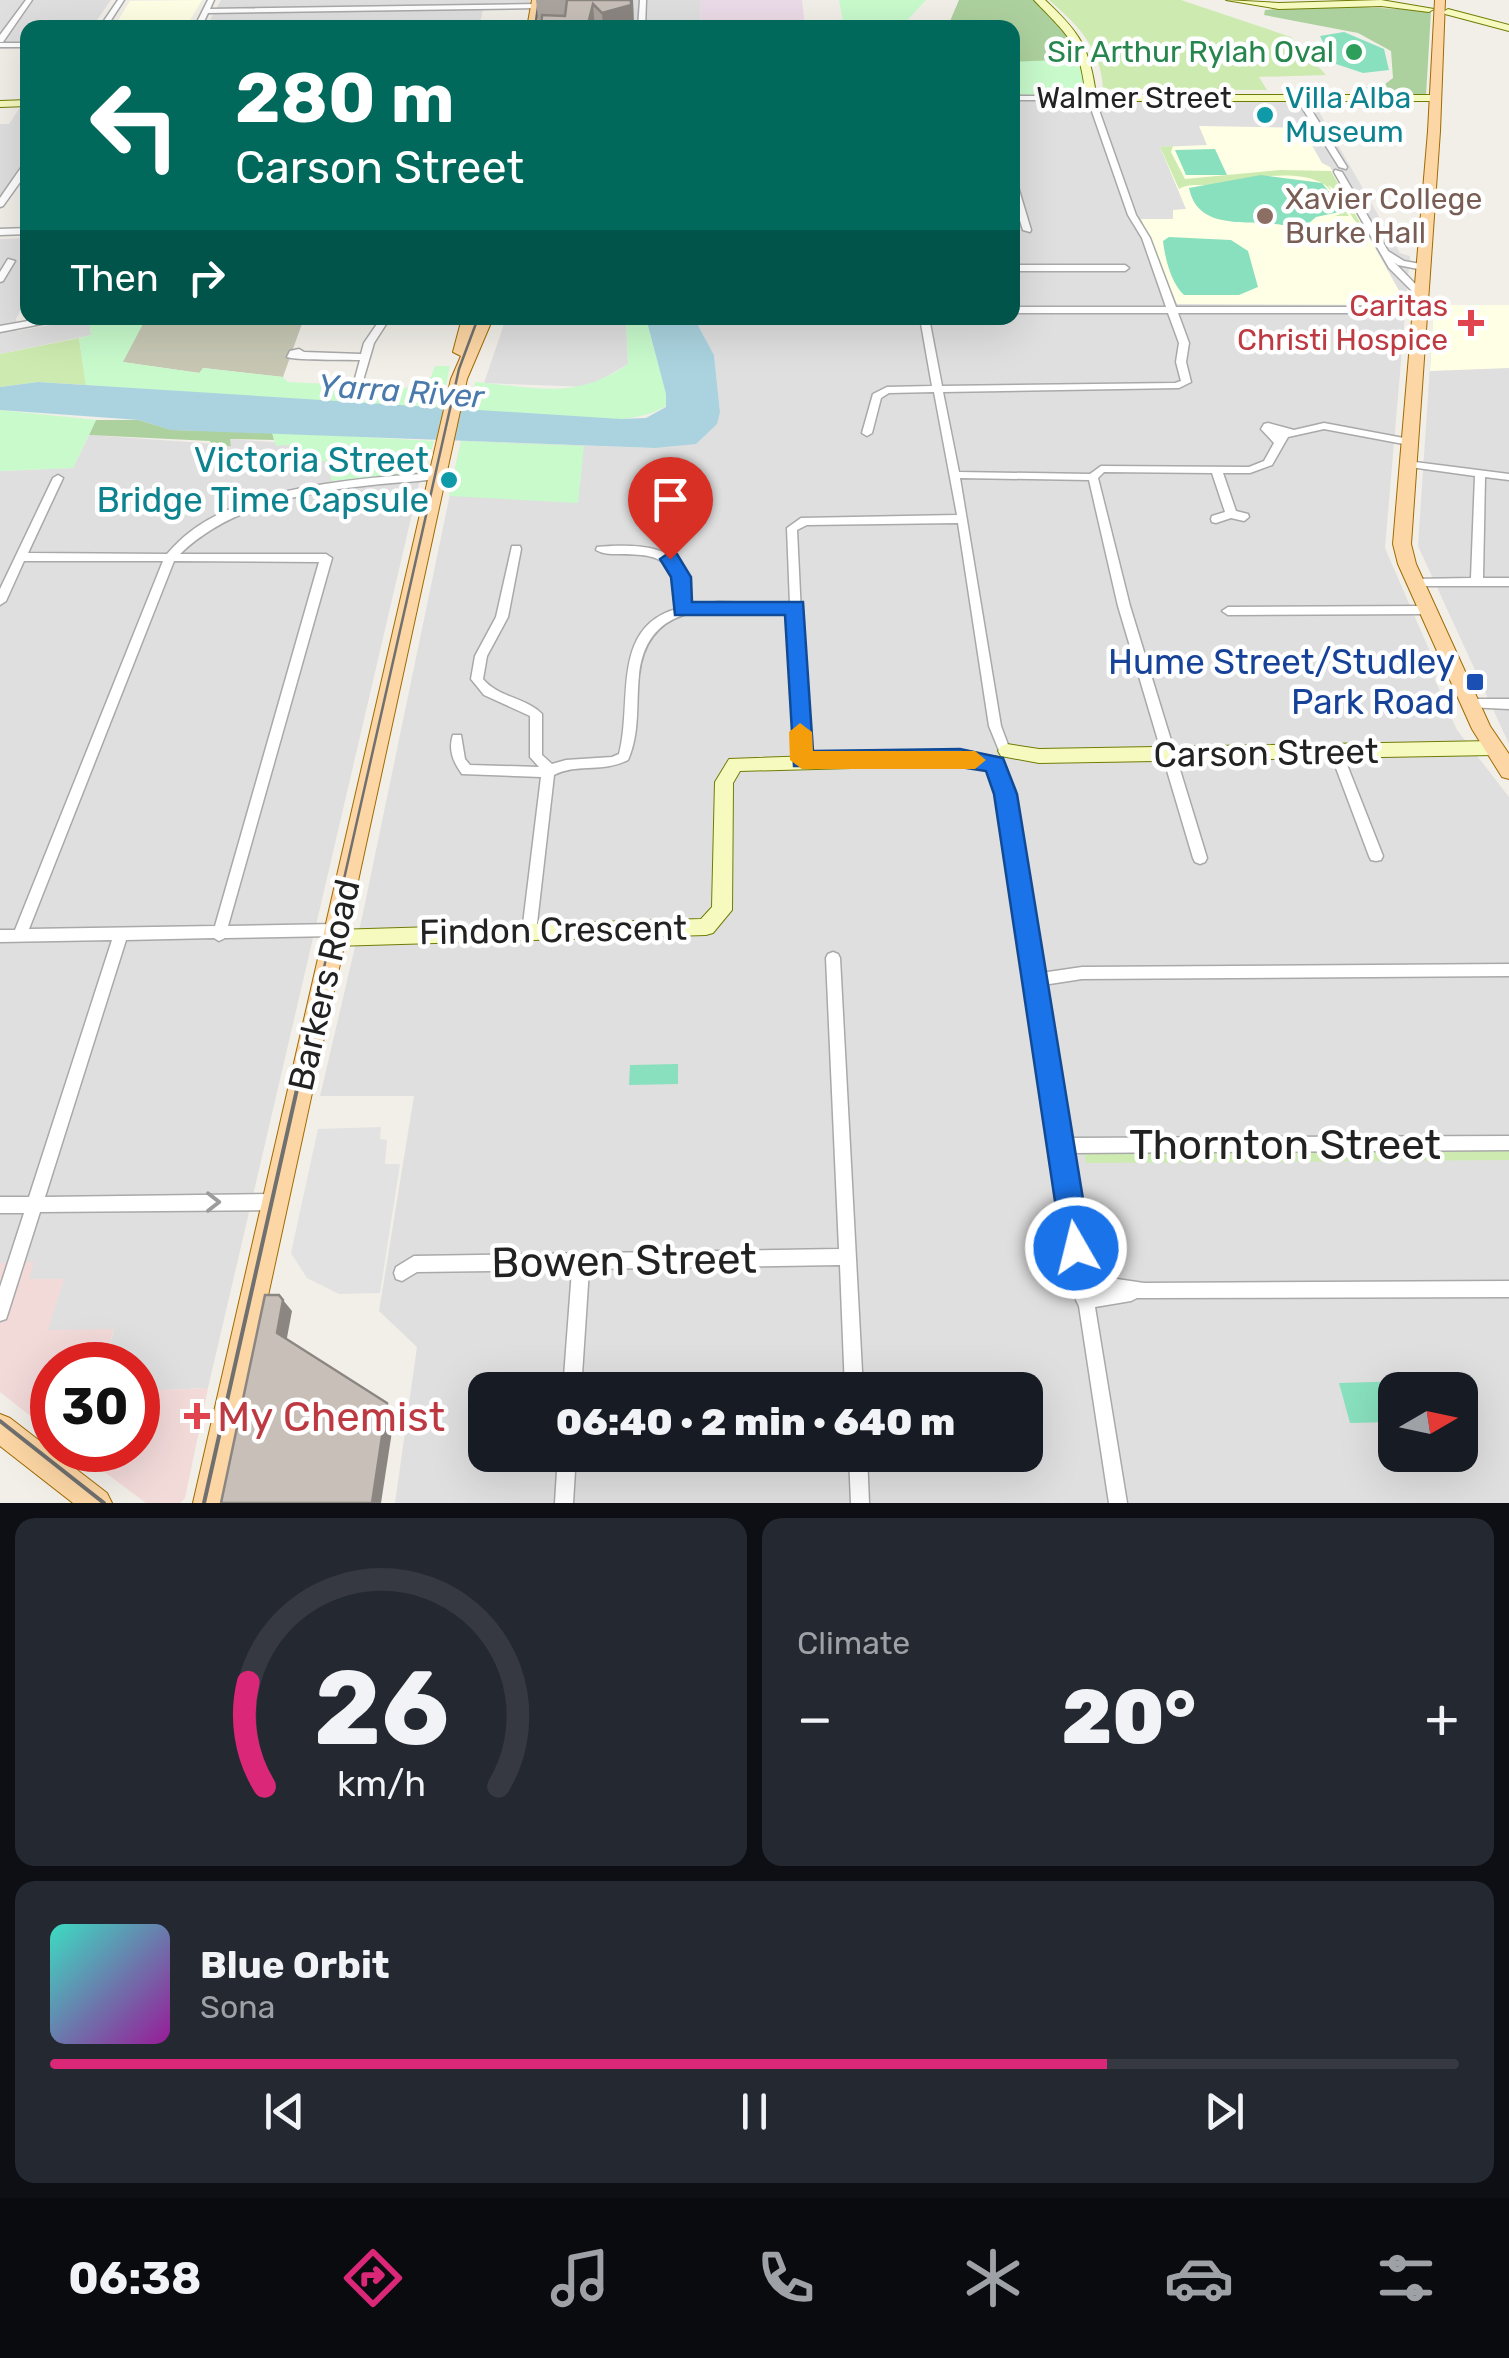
<!DOCTYPE html>
<html lang="en">
<head>
<meta charset="utf-8">
<style>
  :root { --surface:#171b24; --page:#242831; --text:#f1f3f6; --muted:#9ea1a6; --line:#363941; --accent:#db2777 }
  body { margin:0; font-family:Rubik,sans-serif; background:var(--page); color:var(--text); height:100vh; display:flex; flex-direction:column; font-size:38px; white-space:nowrap }
  * { box-sizing:border-box; margin:0 }
  p { font-size:32px; color:var(--muted) }
  .icon { flex:none; width:55px; height:55px; fill:none; stroke:currentColor; stroke-width:2; stroke-linecap:round; stroke-linejoin:round }
  .map { position:relative; height:1503px; overflow:hidden }
  .details { display:flex; flex-direction:column; gap:15px; padding:15px; background:#0d0f14; flex:1 }
  .details>* { flex:none }
  .top-card { position:absolute; left:20px; top:20px; width:1000px; height:305px; border-radius:20px; box-shadow:0 10px 40px #0002; background:#00695c; color:#fff; overflow:hidden }
  .needle { width:65px; rotate:81deg }
  .buttons { position:absolute; left:1378px; top:1372px; display:grid; gap:20px }
  .buttons a { display:grid; place-items:center; width:100px; height:100px; border-radius:20px; background:var(--surface); box-shadow:0 10px 40px #0002; font-size:50px }
  .speed { position:absolute; left:30px; top:1342px; display:flex; gap:20px; font-size:50px; font-weight:700; text-align:center }
  .speed>* { display:grid; place-content:center; width:130px; height:130px; border-radius:50%; background:var(--surface); box-shadow:0 10px 40px #0002; line-height:1 }
  .speed .limit { border:15px solid #d22; background:#fff; color:#111 }
  .pin { position:absolute; display:grid; place-items:center; width:85px; height:85px; color:#fff; margin:-102px -42px; border-radius:50% 50% 50% 0; rotate:-45deg; box-shadow:0 0 10px #0007 }
  .pin .icon { rotate:45deg }
  .me { position:absolute; width:110px; margin:-55px; rotate:352deg; stroke-linejoin:round; filter:drop-shadow(0 0 8px #0008) }
  .turn { display:flex; align-items:center; gap:35px; height:210px; padding:0 50px; font-size:45px }
  .turn .icon { width:130px; height:130px; stroke-width:2.5 }
  .turn b { display:block; font-size:70px; line-height:85px }
  .then { display:flex; align-items:center; height:95px; padding:0 50px; background:#0003; gap:20px; font-size:38px }
  .big { font-size:75px; font-weight:800; line-height:1.1 }
  .details .widget { flex:1; display:flex; flex-direction:column; justify-content:center; gap:15px; min-width:0; padding:0 35px; border-radius:20px; background:var(--page) }
  .details .dial { align-items:center; gap:0 }
  .dial svg { height:260px; overflow:visible; fill:none; stroke:var(--line); stroke-width:7; stroke-linecap:round; text-anchor:middle }
  .dial text { fill:var(--text); stroke:none }
  .song { display:flex; align-items:center; gap:30px }
  .cover { width:120px; height:120px; border-radius:15px; background:linear-gradient(135deg,hsl(170 70% 55%),hsl(300 70% 35%)) }
  .played { height:10px; border-radius:5px; background:linear-gradient(90deg,var(--accent) 75%,var(--line) 75%) }
  .keys { display:flex; justify-content:space-around; direction:ltr }
  .heat { display:flex; justify-content:space-between; align-items:center; font-size:55px; direction:ltr }
  .details .tiles { flex:1; display:grid; gap:15px; grid-template-columns:1fr 1fr }
  .widget:last-child { grid-column:span 2 }
  .trip { position:absolute; left:468px; top:1372px; width:575px; height:100px; border-radius:20px; background:var(--surface); box-shadow:0 10px 40px #0002; font-weight:800; line-height:100px; text-align:center }
  .tab-bar { display:flex; height:160px; justify-content:space-around; align-items:center; background:#090b0e; color:var(--muted) }
  .tab-bar .icon { width:70px; height:70px }
  .tab-bar .active { color:var(--accent) }
  .tab-bar b { font-size:45px; color:var(--text) }
  .map>svg:first-child { display:block }
  .residential { fill:#e0dfdf; fill-rule:evenodd }
  .commercial { fill:#f2dad9 }
  .industrial { fill:#ebdbe8 }
  .education { fill:#ffffe5 }
  .construction { fill:#c7c7b4 }
  .grass { fill:#cdebb0 }
  .forest { fill:#add19e }
  .park { fill:#c8facc }
  .pitch { fill:#88e0be }
  .parking { fill:#e2e2e2 }
  .water { fill:#aad3df }
  .lines { fill:none; stroke-linecap:round; stroke-linejoin:round }
  .street-casing { stroke:#a9a9a9; stroke-width:3 }
  .secondary-casing { stroke:#707d05; stroke-width:2 }
  .primary-casing { stroke:#a06b00; stroke-width:2 }
  .street { fill:#fff; fill-rule:evenodd }
  .secondary { fill:#f7fabf; fill-rule:evenodd }
  .primary { fill:#fcd6a4; fill-rule:evenodd }
  .tram-far1 { stroke:#707070; stroke-width:2.5 }
  .tram { stroke:#707070; stroke-width:4 }
  .wall { fill:#aba49e }
  .shaded-wall { fill:#8b8681 }
  .building { fill:#c7bfb8; stroke:#8b8681; stroke-width:2.5 }
  .oneway { stroke:#9c9c9c }
  .route { fill:#1a73e8; stroke:#114b97; stroke-width:2.5 }
  .slow { fill:#f59e0b }
  .leisure-dot { fill:#2e9e5b; stroke:#fff; stroke-width:4 }
  .culture-dot { fill:#0f9aa8; stroke:#fff; stroke-width:4 }
  .education-dot { fill:#8d6e63; stroke:#fff; stroke-width:4 }
  .health-dot { fill:#e0444e; stroke:#fff; stroke-width:4 }
  .transit-dot { fill:#1a4fb4; stroke:#fff; stroke-width:4 }
  .labels { text-anchor:middle; stroke-width:9; stroke-linejoin:round; paint-order:stroke }
  .far-leisure-label { font-size:30px; fill:#27864d; stroke:#fff; text-anchor:end }
  .far-street-label { font-size:30px; fill:#222; stroke:#fff }
  .far-culture-label { font-size:30px; fill:#0d838f; stroke:#fff; text-anchor:start }
  .far-education-label { font-size:30px; fill:#785e54; stroke:#fff; text-anchor:start }
  .far-health-label { font-size:30px; fill:#be3a42; stroke:#fff; text-anchor:end }
  .far-water-label { font-size:32px; font-style:italic; fill:#4a7aab; stroke:#fff }
  .culture-label { font-size:35px; fill:#0d838f; stroke:#fff; text-anchor:end }
  .transit-label { font-size:35px; fill:#164399; stroke:#fff; text-anchor:end }
  .street-label { font-size:35px; fill:#222; stroke:#fff }
  .near-street-label { font-size:42px; fill:#222; stroke:#fff }
  .near-health-label { font-size:42px; fill:#be3a42; stroke:#fff; text-anchor:start }
</style>
</head>
<body>
<div class="map">
<svg width="1509" height="1503" viewBox="0 0 1509 1503">
  <rect width="100%" height="100%" fill="#f2efe9"/>
  <!-- residential -->
  <path class="residential" d="M0 0H111L92 27 28 28 27 48 0 49Z
    M221 0H530L528 9 483 10 479 27 206 28Z
    M584 0H701L700 27 579 28Z
    M1013 98H1311L1400 253 1410 256 1385 548 1437 668 1435 680 1457 730 1509 797V1503H395L417 1347 379 1311 414 1096H320L363 913 461 441 655 448 720 412 714 355 694 318H1012ZM485 1390H1025V1455H485ZM1395 1390H1460V1455H1395Z
    M23 103H27V161L0 204V124H9Z
    M27 238V299L16 319 17 331 89 318 91 335 0 354V239Z
    M1434 305H1509V744L1418 546Z
    M506 318H626L628 364 589 387 484 383Z
    M89 435 231 445 229 439 300 444 327 461 333 481 422 471 208 1388 138 1391V1365H104L114 1330H48L28 1279 33 1263H0V471L73 468Z"/>
  <!-- commercial -->
  <path class="commercial" d="M34 1262 29 1279H64L48 1330 114 1329 104 1365H52V1433L0 1392V1263Z
    M208 1388 185 1498 180 1503H146L75 1450H138V1391Z"/>
  <!-- industrial -->
  <path class="industrial" d="M701 0H802L805 27 700 28Z"/>
  <!-- education -->
  <path class="education" d="M202 0 186 27H114L130 1Z
    M1199 126 1308 128 1310 132 1305 133 1322 163 1330 167 1407 305 1177 304 1141 219H1173V210L1186 209 1160 147 1207 145Z
    M1434 305H1509V368L1430 371Z"/>
  <!-- construction -->
  <path class="construction" d="M146 318H304L283 377 203 368 200 373 122 362Z"/>
  <!-- grass -->
  <path class="grass" d="M1049 0H1181L1291 37 1326 75 1259 77 1267 90 1103 89C1101 49 1079 26 1049 0Z
    M1173 146 1171 152 1185 179 1280 170 1331 171 1363 228C1348 218 1344 195 1328 185L1349 216H1335L1340 214C1337 155 1245 180 1208 185 1196 186 1191 183 1179 189L1160 147Z
    M79 338 86 385 38 382 0 387V354Z
    M1509 1148V1160L1086 1163 1084 1151Z"/>
  <!-- forest -->
  <path class="forest" d="M959 0H1042L1068 38 1082 69 1013 94 1012 28H947Z
    M1331 5 1431 11 1426 96 1355 94 1354 86 1380 88 1393 78 1391 51 1358 33 1264 15 1265 10Z
    M96 420H139L172 430 272 432 274 440 230 439 231 446 213 447 210 441 89 435Z"/>
  <!-- park -->
  <path class="park" d="M839 0H926L900 28 844 27Z
    M1078 59 1091 98H1013V62Z
    M89 318H146L123 362 199 373 203 368 283 377 288 382 412 388 430 379 435 366H450L441 409 86 385 79 338 91 335Z
    M626 318H646L666 394V406C624 433 520 415 470 411L475 382C535 387 575 401 628 364Z
    M0 410 96 420 73 468 0 471Z
    M272 432 434 441 425 471 332 481 327 461 307 463 300 444 276 446Z
    M461 441 584 446 578 503 449 496Z"/>
  <!-- pitch -->
  <path class="pitch" d="M1344 32 1384 49 1389 70 1363 73 1333 63 1320 36Z
    M1215 149 1227 175H1186L1175 150Z
    M1261 175 1322 183 1344 211 1316 217 1300 231C1265 212 1200 240 1189 188Z
    M1169 237 1231 240 1248 251 1258 287 1239 295H1184C1171 283 1165 258 1163 241Z
    M678 1064V1084L629 1085 630 1065Z
    M1409 1381 1411 1390H1395V1422L1350 1423 1339 1383Z"/>
  <!-- parking -->
  <path class="parking" d="M381 1127 380 1139 387 1140 385 1164H400L380 1293 339 1294 307 1278 291 1253 318 1129Z"/>
  <!-- water -->
  <path class="water" d="M646 318H694L714 355 720 412 717 424 696 444 655 448 171 430 139 420 0 410V387L38 382 621 419 646 418 666 407V394Z"/>
  <g class="lines">
    <defs>
      <path id="street" d="M26 0H32L3 42H0V35Z
        M118 0H124L106 28H99Z
        M208 0H214L210 9 537 4 540 6 537 8 208 13 201 28H194Z
        M640 0H646L645 28H638Z
        M0 43H28V47H0Z
        M1012 96H1094L1136 215 1150 238 1176 307H1420L1425 310 1420 313H1178L1189 343 1186 362 1191 382 1179 388 943 392 959 472 1090 474 1101 466 1249 467 1264 461 1274 443 1261 429 1264 424 1268 423 1294 430 1324 423 1409 439 1414 442 1409 445 1324 429 1288 437 1272 465 1250 473H1223L1236 511 1248 514 1249 517 1244 521 1231 518 1216 523 1212 522 1211 519 1212 516 1225 512 1212 473 1104 472 1098 478 1130 606 1207 858 1205 862 1200 864 1195 862 1193 858 1118 606 1089 480 960 478 1001 726 1010 750 1008 753H1000L989 726 958 523 807 525 797 530 808 760 806 763H798L796 760 790 612C729 610 648 593 639 675 636 704 640 733 628 760 602 773 577 763 554 775L536 932 534 936 529 938 524 936 522 932 541 777 462 774C453 762 448 749 453 735H461L465 759 470 765 539 767 530 757V716L484 695 471 679 475 656 496 617 512 546H520L521 549 508 617 487 656 483 679C499 698 525 697 542 714V755L552 764 566 760 612 757 619 754C633 704 610 628 676 609 674 561 666 554 618 554 609 554 603 554 596 550L597 547C617 545 660 543 675 560 686 572 687 590 687 606L718 602 790 604 787 528 801 518 957 515 934 392 889 393 881 398 872 433 867 436 862 433 873 394 887 387 932 386 920 318H929L942 386 1175 383 1181 381 1176 362 1179 343 1168 313H1012V307H1166L1142 238 1128 215 1088 100H1012Z
        M1297 96 1304 98 1347 167 1346 169 1339 167 1296 98Z
        M25 162H28V171L3 206 0 207V198Z
        M1335 170 1342 172 1388 251 1404 261 1426 265 1427 267 1423 270 1398 265 1394 262 1424 293V297H1418L1389 268 1334 172Z
        M1012 178 1016 180 1031 230 1030 232 1023 230 1012 195Z
        M28 228V234L0 235V229Z
        M8 259 15 261 3 281 0 282V272Z
        M1012 265H1125L1129 268 1125 271H1012Z
        M45 318H62L57 321 0 332V326Z
        M381 318H390L374 343 362 384H356L354 382 360 360C341 359 301 361 287 357L290 351 299 349 304 352 361 354 364 343Z
        M1407 461 1509 474V480L1485 477 1483 578H1509V586H1411L1409 583 1415 579 1471 578 1475 476 1403 466 1402 464Z
        M438 473 442 474V478C419 482 395 482 372 485 304 492 231 505 180 554H326L332 558 228 926 336 924 341 926 343 930 341 934 336 936 225 938 219 941 214 938 126 940 45 1197 275 1194 281 1196 283 1202 281 1208 275 1210 40 1212 8 1313 6 1319 0 1321V1287L24 1213H0V1197H29L112 940 0 942V930H15L163 561H24L6 601 0 605V589L53 478 58 475 63 478 28 553 167 554C174 546 182 538 190 532 248 486 366 477 438 473ZM174 561 319 562 215 926 29 929Z
        M1427 606 1433 610 1427 614 1228 615 1222 611 1228 607Z
        M1471 699H1509V709L1467 707 1465 704 1467 701Z
        M1336 747 1340 749 1342 752 1383 856 1381 860 1376 861 1371 860 1369 856 1330 752 1332 749Z
        M995 759 999 761 1001 764 1012 794 1041 973 1082 967 1509 964V976L1082 979 1043 985 1068 1138 1509 1136V1150L1071 1153 1090 1275 1144 1283 1509 1281V1297L1137 1298 1131 1301 1095 1307 1127 1503H1109L1079 1306 1076 1300 1077 1297 1000 794 989 764 991 761Z
        M833 952 838 954 840 958 863 1390H845L840 1265 589 1269 581 1390H563L572 1270 417 1272 402 1281 396 1279 394 1273 396 1267 414 1256 839 1249 826 958 828 954Z
        M558 1455H576L573 1503H555Z
        M849 1455H867L869 1503H851Z"/>
      <path id="secondary" d="M1034 0H1045C1079 32 1090 47 1096 95H1436L1441 98 1436 101H1091L1086 98C1080 42 1071 39 1034 0Z
        M1226 0 1279 3 1381 0 1434 9 1429 12 1381 6 1279 9Z
        M1448 9 1509 25V31L1445 14 1443 12Z
        M28 100V106L0 107V101Z
        M1493 741 1499 743 1502 748 1499 753 1493 755 1039 763 1001 756 998 751 1001 746 1007 744 1039 749Z
        M960 751 999 757 1002 762 999 767 993 769 960 765 740 771 733 783 732 910 713 933 706 935 334 946 327 944 324 938 327 932 334 930 701 919 712 907 715 782 729 759Z"/>
      <path id="primary" d="M532 0H542L539 28H527Z
        M1435 0H1445L1440 131 1411 544 1416 564 1490 726 1509 754V779L1502 777 1472 729 1398 564 1393 544 1428 131Z
        M462 318H476L474 328 479 318H493L467 379 223 1503H193L451 379 461 356 453 352Z
        M0 1414 10 1418 107 1493 112 1503H73L0 1446Z"/>
    </defs>
    <!-- street casing -->
    <use href="#street" class="street-casing"/>
    <!-- secondary casing -->
    <use href="#secondary" class="secondary-casing"/>
    <!-- primary casing -->
    <use href="#primary" class="primary-casing"/>
    <!-- street -->
    <use href="#street" class="street"/>
    <!-- secondary -->
    <use href="#secondary" class="secondary"/>
    <!-- primary -->
    <use href="#primary" class="primary"/>
    <!-- tram-far1 -->
    <path class="tram-far1" d="M535 28 539 0
      M321 981 459 369 478 318"/>
    <!-- tram -->
    <path class="tram" d="M0 1421 104 1503
      M204 1503 322 978"/>
  </g>
  <!-- wall -->
  <path class="wall" d="M536 0H633L634 28H539Z"/>
  <!-- shaded-wall -->
  <path class="shaded-wall" d="M631 0H633L634 28H603L602 13Z
    M593 4 595 28H587Z
    M283 1300 292 1311 286 1343 277 1333Z
    M387 1403 395 1412 381 1503H372Z"/>
  <!-- building -->
  <path class="building" d="M567 0H631V5L602 13 593 4 587 28H541L542 15 565 16Z
    M265 1295H279L283 1300 277 1333 387 1403 372 1503H221Z"/>
  <!-- one-way arrows -->
  <defs><path id="oneway-chevron" d="M-2-3.5L2.5 0L-2 3.5" fill="none" stroke-width="1.6" stroke-linecap="round" stroke-linejoin="round" transform="scale(2.5)"/></defs>
  <use class="oneway" href="#oneway-chevron" transform="translate(213 1202)"/>
  <!-- route -->
  <path class="route" d="M670 552 677 554 691 577 692 602H803L813 751 960 749 1003 758 1017 794 1091 1248 1087 1258 1076 1263 1066 1258 1062 1248 994 794 986 771 960 767 794 766 785 615H675L671 577 660 559Z"/>
  <!-- slow -->
  <path class="slow" d="M800 723 812 732 813 751H975L986 760 975 769H802L790 760 789 732Z"/>
  <!-- markers -->
  <circle class="leisure-dot" cx="1354" cy="52" r="10"/>
  <g class="culture-dot">
    <circle cx="1265" cy="115" r="10"/>
    <circle cx="449" cy="480" r="10"/>
  </g>
  <circle class="education-dot" cx="1265" cy="216" r="10"/>
  <g class="health-dot">
    <path d="M1466 308h10v10h10v10h-10v10h-10v-10h-10v-10h10z"/>
    <path d="M192 1401h10v10h10v10h-10v10h-10v-10h-10v-10h10z"/>
  </g>
  <rect class="transit-dot" x="1465" y="672" width="20" height="20" rx="5"/>
  <g class="labels">
    <!-- far-leisure labels -->
    <g class="far-leisure-label">
      <text x="1334" y="62">Sir Arthur Rylah Oval</text>
    </g>
    <!-- far-street labels -->
    <g class="far-street-label">
      <text x="1134" y="108">Walmer Street</text>
    </g>
    <!-- far-culture labels -->
    <g class="far-culture-label">
      <text x="1285" y="108">Villa Alba<tspan x="1285" dy="34">Museum</tspan></text>
    </g>
    <!-- far-education labels -->
    <g class="far-education-label">
      <text x="1285" y="209">Xavier College<tspan x="1285" dy="34">Burke Hall</tspan></text>
    </g>
    <!-- far-health labels -->
    <g class="far-health-label">
      <text x="1448" y="316">Caritas<tspan x="1448" dy="34">Christi Hospice</tspan></text>
    </g>
    <!-- far-water labels -->
    <g class="far-water-label">
      <text transform="translate(401 391) rotate(4)" y="11">Yarra River</text>
    </g>
    <!-- culture labels -->
    <g class="culture-label">
      <text x="429" y="472">Victoria Street<tspan x="429" dy="40">Bridge Time Capsule</tspan></text>
    </g>
    <!-- transit labels -->
    <g class="transit-label">
      <text x="1455" y="674">Hume Street/Studley<tspan x="1455" dy="40">Park Road</tspan></text>
    </g>
    <!-- street labels -->
    <g class="street-label">
      <text transform="translate(1266 753) rotate(-1)" y="12">Carson Street</text>
      <text transform="translate(553 930) rotate(-1)" y="12">Findon Crescent</text>
      <text transform="translate(324 985) rotate(-77)" y="12">Barkers Road</text>
    </g>
    <!-- near-street labels -->
    <g class="near-street-label">
      <text x="1285" y="1159">Thornton Street</text>
      <text transform="translate(624 1260) rotate(-1)" y="15">Bowen Street</text>
    </g>
    <!-- near-health labels -->
    <g class="near-health-label">
      <text x="217" y="1431">My Chemist</text>
    </g>
  </g>
</svg>
<div class="buttons">
<a><svg class="needle" viewBox="-14 -14 28 28"><path d="M0-13l5 13h-10z" fill="#e53935"/><path d="M0 13l5-13h-10z" fill="#9ea1a6"/></svg></a>
</div>
<div class="speed"><div class="limit">30</div></div>
<div class="pin" style="left:670px;top:559px;background:#d93025"><svg class="icon" aria-label="arrive" viewBox="0 0 24 24"><path d="M6 21V4h12l-3 4 3 4H6"/></svg></div>
<svg class="me" style="left:1076px;top:1248px" viewBox="-20 -20 40 40"><circle r="17" fill="#1a73e8" stroke="#fff" stroke-width="3"/><path d="M0-11L8 9 0 5-8 9z" fill="#fff"/></svg>
<div class="trip">06:40 · 2 min · 640 m</div>
<div class="top-card">
<div class="turn"><svg class="icon" aria-label="left" viewBox="0 0 24 24"><path d="M17 20v-9H6M10 6l-5 5 5 5"/></svg><div><b>280 m</b>Carson Street</div></div>
<div class="then">Then<svg class="icon" aria-label="right" viewBox="0 0 24 24"><path d="M7 20v-9h11M14 6l5 5-5 5"/></svg></div>
</div>
</div>
<section class="details">
<div class="tiles">
<div class="widget dial"><svg viewBox="0 0 100 80">
<path d="M14 69A42 42 0 1 1 86 69"/>
<path d="M14 69A42 42 0 0 1 9 37" stroke="#db2777"/>
<text x="50" y="56" font-size="32" font-weight="700">26</text>
<text x="50" y="72" font-size="11">km/h</text>
</svg></div>
<div class="widget"><p>Climate</p>
<div class="heat"><a>−</a><b class="big">20°</b><a>+</a></div>
</div>
<div class="widget">
<div class="song"><i class="cover"></i><div><b>Blue Orbit</b><p>Sona</p></div></div>
<div class="played"></div>
<div class="keys"><svg class="icon" aria-label="previous" viewBox="0 0 24 24"><path d="M18 5L8 12l10 7zM5 5v14"/></svg><svg class="icon" aria-label="pause" viewBox="0 0 24 24"><path d="M8 5v14M16 5v14"/></svg><svg class="icon" aria-label="next" viewBox="0 0 24 24"><path d="M6 5l10 7-10 7zM19 5v14"/></svg></div>
</div>
</div>
</section>
<nav class="tab-bar">
<b>06:38</b>
<svg class="icon active" aria-label="directions" viewBox="0 0 24 24"><path d="M12 3l9 9-9 9-9-9zM9 14v-3h6M13 9l2 2-2 2"/></svg>
<svg class="icon" aria-label="music" viewBox="0 0 24 24"><path d="M9 18V5l10-2v13"/><circle cx="6" cy="18" r="3"/><circle cx="16" cy="16" r="3"/></svg>
<svg class="icon" aria-label="phone" viewBox="0 0 24 24"><path d="M5 4h4l2 5-3 2q2 4 5 5l2-3 5 2v4C11 20 4 13 5 4z"/></svg>
<svg class="icon" aria-label="climate" viewBox="0 0 24 24"><path d="M12 3v18M4 7l16 10M4 17L20 7"/></svg>
<svg class="icon" aria-label="car" viewBox="0 0 24 24"><path d="M5 17H2v-5l4-1 3-4h7l3 4 3 1v5h-3M9 17h6M6 11h13"/><circle cx="7" cy="17" r="2"/><circle cx="17" cy="17" r="2"/></svg>
<svg class="icon" aria-label="filters" viewBox="0 0 24 24"><path d="M4 7h16M4 17h16"/><circle cx="9" cy="7" r="2"/><circle cx="15" cy="17" r="2"/></svg>
</nav>
</body>
</html>
